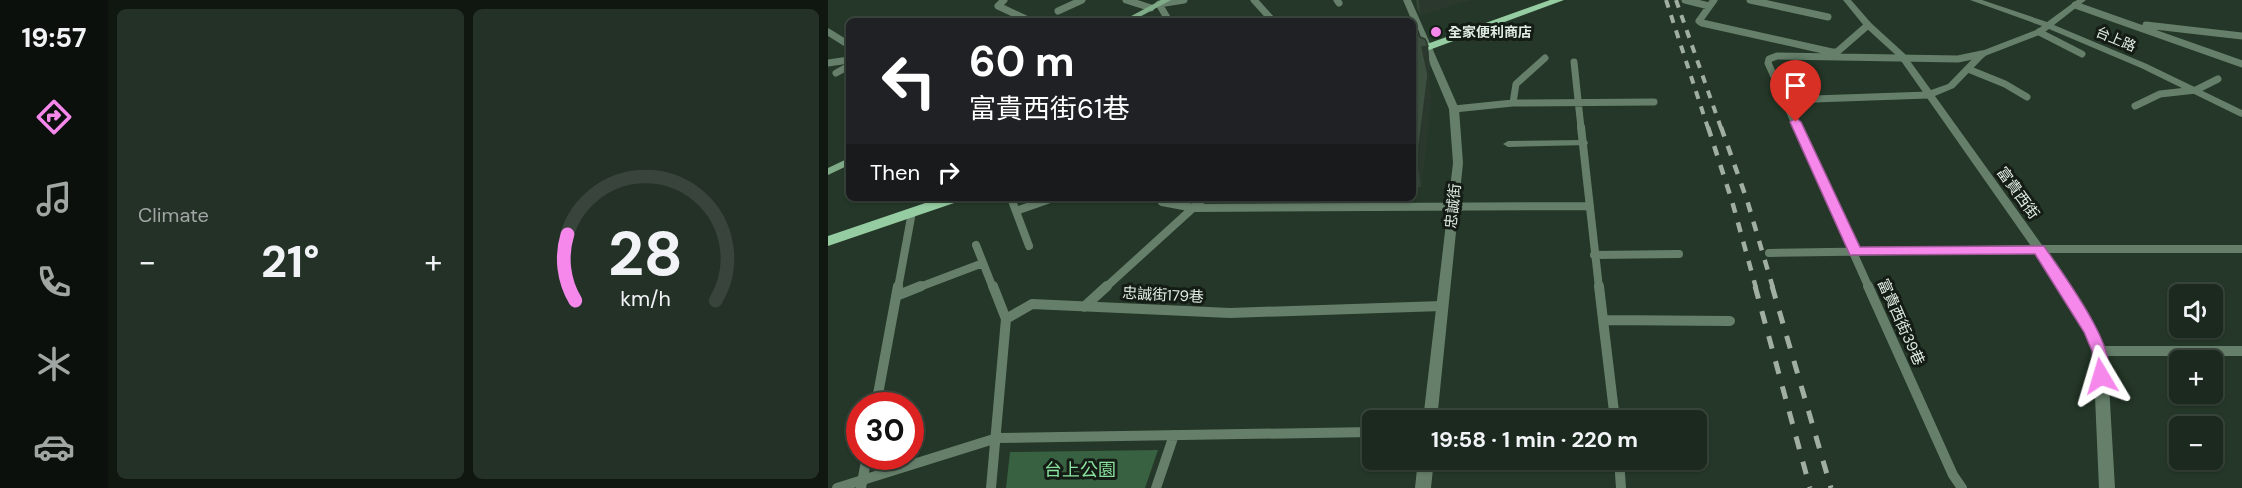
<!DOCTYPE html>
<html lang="en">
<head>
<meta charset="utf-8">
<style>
  :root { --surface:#1b291e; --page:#243127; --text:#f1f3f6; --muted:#a0a6a4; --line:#39453c; --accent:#f688ec }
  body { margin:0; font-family:"DM Sans","Noto Sans TC",sans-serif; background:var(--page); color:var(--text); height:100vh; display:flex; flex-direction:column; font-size:22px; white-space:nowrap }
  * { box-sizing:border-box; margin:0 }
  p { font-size:20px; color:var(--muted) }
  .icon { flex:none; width:33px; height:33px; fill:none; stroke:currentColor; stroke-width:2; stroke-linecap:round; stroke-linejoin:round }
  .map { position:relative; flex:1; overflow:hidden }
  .side { display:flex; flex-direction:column; gap:9px; padding:9px; background:#0f1710; width:720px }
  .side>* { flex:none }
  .guide { position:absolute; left:18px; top:18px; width:570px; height:183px; border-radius:9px; box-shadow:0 2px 4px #0004,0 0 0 2px var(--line); background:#202124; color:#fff; overflow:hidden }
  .controls { position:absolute; left:1341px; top:284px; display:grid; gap:12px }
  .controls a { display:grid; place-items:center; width:54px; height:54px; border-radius:9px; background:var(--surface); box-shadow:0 2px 4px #0004,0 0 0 2px var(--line); font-size:30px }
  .speed { position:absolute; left:18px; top:392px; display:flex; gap:12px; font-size:30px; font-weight:700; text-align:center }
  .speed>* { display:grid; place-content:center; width:78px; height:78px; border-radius:50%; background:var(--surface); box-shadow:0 2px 4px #0004,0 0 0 2px var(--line); line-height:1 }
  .speed .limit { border:9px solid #d22; background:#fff; color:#111 }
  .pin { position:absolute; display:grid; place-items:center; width:51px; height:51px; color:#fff; margin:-62px -26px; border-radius:50% 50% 50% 0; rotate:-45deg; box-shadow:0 0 6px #0007 }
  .pin .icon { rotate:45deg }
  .me { position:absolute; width:66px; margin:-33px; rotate:353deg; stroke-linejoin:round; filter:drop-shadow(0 0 4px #0008) }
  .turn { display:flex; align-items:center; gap:21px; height:126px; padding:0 24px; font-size:27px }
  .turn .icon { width:78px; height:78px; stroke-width:2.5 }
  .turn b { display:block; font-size:42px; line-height:51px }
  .then { display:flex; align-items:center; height:57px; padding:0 24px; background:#0003; gap:12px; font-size:22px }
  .big { font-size:45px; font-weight:700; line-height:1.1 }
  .side .tile { flex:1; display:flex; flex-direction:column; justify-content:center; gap:9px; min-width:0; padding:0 21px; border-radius:9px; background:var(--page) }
  .side .dial { align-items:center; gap:0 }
  .dial svg { height:156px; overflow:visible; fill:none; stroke:var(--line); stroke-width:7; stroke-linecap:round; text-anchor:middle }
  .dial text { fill:var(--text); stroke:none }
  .heat { display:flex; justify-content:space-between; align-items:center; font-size:33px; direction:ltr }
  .side .tiles { flex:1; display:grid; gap:9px; grid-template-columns:repeat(2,1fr) }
  .trip { position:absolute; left:534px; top:410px; width:345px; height:60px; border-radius:9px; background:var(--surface); box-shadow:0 2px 4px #0004,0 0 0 2px var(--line); font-weight:700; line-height:60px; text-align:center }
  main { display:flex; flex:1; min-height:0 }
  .dock { display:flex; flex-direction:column; width:108px; justify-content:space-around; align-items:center; background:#0b100c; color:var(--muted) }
  .dock .icon { width:42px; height:42px }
  .dock .selected { color:var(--accent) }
  .dock b { font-size:27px; color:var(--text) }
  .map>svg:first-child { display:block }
  .green { fill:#386142 }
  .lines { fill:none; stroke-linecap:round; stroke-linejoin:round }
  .lane-far2 { stroke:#657f6a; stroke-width:7 }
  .lane-far1 { stroke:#657f6a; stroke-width:8 }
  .lane { stroke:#657f6a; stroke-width:10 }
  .street { fill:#657f6a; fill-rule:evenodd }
  .secondary { fill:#80ab89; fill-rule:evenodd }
  .primary { fill:#95cca1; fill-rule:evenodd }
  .rail-far2 { stroke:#a1afa3; stroke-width:4; stroke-dasharray:8 8; stroke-linecap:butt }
  .rail-far1 { stroke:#a1afa3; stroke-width:4.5; stroke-dasharray:10 10; stroke-linecap:butt }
  .rail { stroke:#a1afa3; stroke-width:5; stroke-dasharray:13 13; stroke-linecap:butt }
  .wall { fill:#344537 }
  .shaded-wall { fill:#2b382d }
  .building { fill:#3d5040; stroke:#2b382d; stroke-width:1.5 }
  .route { fill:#f688ec; stroke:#a05899; stroke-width:1.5 }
  .poi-dot { fill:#f688ec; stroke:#141c15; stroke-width:2 }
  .labels { text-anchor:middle; stroke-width:6; stroke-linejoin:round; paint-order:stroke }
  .far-poi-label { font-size:14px; font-weight:bold; fill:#e0ece2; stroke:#141c15; text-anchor:start }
  .far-street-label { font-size:14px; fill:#e0ece2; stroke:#141c15 }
  .street-label { font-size:15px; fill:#e0ece2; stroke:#141c15 }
  .near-park-label { font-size:18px; fill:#88e19d; stroke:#141c15 }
</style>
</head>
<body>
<main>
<nav class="dock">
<b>19:57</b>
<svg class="icon selected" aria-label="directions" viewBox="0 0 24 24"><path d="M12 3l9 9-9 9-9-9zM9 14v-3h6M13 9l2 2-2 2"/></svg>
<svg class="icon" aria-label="music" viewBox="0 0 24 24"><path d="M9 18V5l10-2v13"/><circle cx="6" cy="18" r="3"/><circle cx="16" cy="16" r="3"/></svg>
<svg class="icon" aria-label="phone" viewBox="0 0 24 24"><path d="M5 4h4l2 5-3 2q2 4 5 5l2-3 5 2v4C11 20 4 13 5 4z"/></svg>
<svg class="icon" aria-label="climate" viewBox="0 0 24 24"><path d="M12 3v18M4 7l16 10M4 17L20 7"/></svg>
<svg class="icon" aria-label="car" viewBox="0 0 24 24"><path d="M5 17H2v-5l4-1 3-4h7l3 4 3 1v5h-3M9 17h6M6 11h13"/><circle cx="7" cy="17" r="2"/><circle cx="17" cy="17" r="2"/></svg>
</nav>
<section class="side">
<div class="tiles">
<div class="tile"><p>Climate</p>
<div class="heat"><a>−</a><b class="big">21°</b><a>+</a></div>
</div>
<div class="tile dial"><svg viewBox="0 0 100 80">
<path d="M14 69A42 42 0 1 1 86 69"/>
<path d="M14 69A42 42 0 0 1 10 35" stroke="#f688ec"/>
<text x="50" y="56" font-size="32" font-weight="700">28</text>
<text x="50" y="72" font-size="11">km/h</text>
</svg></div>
</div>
</section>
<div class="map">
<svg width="1414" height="488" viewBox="0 0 1414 488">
  <rect width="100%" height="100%" fill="#243728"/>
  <!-- green -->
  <path class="green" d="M330 450 317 488H178L182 452Z"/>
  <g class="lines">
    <!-- lane-far2 -->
    <path class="lane-far2" d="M176 0 170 6 202 21
      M298 0 323 8
      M426 0 445 21
      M509 0 511 3
      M857 0 881 6
      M886 0 871 21 874 23 1004 52H1009L1040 25
      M922 0 1000 17
      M1247 5 1414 64
      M230 11 254 0
      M341 21 331 4 356 0
      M1318 25 1414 36
      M0 32 21 45
      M1211 32 1254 54
      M746 62 753 128
      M0 63 21 60
      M1140 69 1177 84 1199 97
      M8 73 21 66
      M958 100 1100 95
      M685 103 688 84 717 58
      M1307 106 1332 94 1368 90 1390 79
      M626 109 685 103 826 102
      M969 128 940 63 941 59 949 56 1130 59 1154 54"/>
    <!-- lane-far1 -->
    <path class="lane-far1" d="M753 127 771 288
      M969 127 1041 288
      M183 198 201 246
      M331 198 334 202 366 208 762 206
      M188 211 225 198
      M148 245 165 288
      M941 253 1211 249
      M766 255 851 254
      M70 288 84 212
      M89 288 155 263
      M277 288 376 198"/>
    <!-- lane -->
    <path class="lane" d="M771 286 775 320
      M1040 286 1125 475 1134 488
      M68 296 93 286
      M256 307 279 286
      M178 319 204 304 402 313 614 306
      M1272 351H1414
      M48 405 70 286
      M787 420 775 320 902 321
      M791 459 793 488
      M9 488 169 438 544 432
      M33 488 39 456
      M163 488 178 319 165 286
      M328 488 346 435"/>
    <!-- street -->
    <path class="street" d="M575 0H583L631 109 635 163 609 420H595L625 163 621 109Z
      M1015 0H1023L1043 23 1077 54 1103 90 1120 84 1151 52 1208 30 1214 26 1142 0H1154L1219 22 1249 0H1258L1226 25 1319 64 1414 110V117L1411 116 1313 68 1221 29 1214 34 1157 56 1126 88 1107 96 1214 245H1414V253H1220L1267 326 1279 351 1287 488H1271L1265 351 1256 332 1207 252 1071 58 1037 27Z
      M755 140 759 141 760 143 759 145 680 147 675 144 680 141Z
      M590 459H606L603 488H587Z"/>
    <!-- secondary -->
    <path class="secondary" d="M333 0H343L304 21H294Z
      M21 158V165L0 175V168Z"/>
    <!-- primary -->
    <path class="primary" d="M722 0H736L585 56V49Z
      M112 198H134L132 201 0 246V236Z"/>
    <!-- rail-far2 -->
    <path class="rail-far2" d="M838 0 880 128
      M848 0 893 128"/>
    <!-- rail-far1 -->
    <path class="rail-far1" d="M880 127 904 201 928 288
      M893 127 919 200 945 288"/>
    <!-- rail -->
    <path class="rail" d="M927 286 982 488
      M944 286 1003 488"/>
  </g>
  <!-- wall -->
  <path class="wall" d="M588 0H642L592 15 589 8Z
    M585 35 592 37 600 46 602 71H600L603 100 593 187H585Z
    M380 198H467L462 200 381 202Z"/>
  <!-- shaded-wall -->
  <path class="shaded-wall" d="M591 0H642L592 15Z
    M600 46 602 71 597 72 594 47Z
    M600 75 603 100 593 187 589 161Z"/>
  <!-- building -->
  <path class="building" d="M590 31 592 37 597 39 600 46 594 47 600 75 589 161H585V35Z"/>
  <!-- route -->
  <path class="route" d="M968 118 973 122 1032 247 1216 246C1233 272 1294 351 1279 381L1273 383 1268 381 1264 351 1256 332 1207 254 1022 255 962 122Z"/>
  <!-- markers -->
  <circle class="poi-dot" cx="608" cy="32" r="6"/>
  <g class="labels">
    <!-- far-poi labels -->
    <g class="far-poi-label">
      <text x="620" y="37">全家便利商店</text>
    </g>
    <!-- far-street labels -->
    <g class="far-street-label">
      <text transform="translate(1288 39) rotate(23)" y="5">台上路</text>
    </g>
    <!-- street labels -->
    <g class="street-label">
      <text transform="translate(1190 193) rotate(54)" y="5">富貴西街</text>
      <text transform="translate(625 206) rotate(-84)" y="5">忠誠街</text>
      <text transform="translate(335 295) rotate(3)" y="5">忠誠街179巷</text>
      <text transform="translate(1073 322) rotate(66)" y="5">富貴西街39巷</text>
    </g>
    <!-- near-park labels -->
    <g class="near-park-label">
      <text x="252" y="476">台上公園</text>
    </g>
  </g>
</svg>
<div class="controls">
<a><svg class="icon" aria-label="sound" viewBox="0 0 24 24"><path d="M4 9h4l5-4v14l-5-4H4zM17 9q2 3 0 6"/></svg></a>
<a>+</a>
<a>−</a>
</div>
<div class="speed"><div class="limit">30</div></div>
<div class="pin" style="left:968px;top:122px;background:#d93025"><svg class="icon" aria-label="arrive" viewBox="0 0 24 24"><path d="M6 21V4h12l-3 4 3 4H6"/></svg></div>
<svg class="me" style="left:1273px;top:376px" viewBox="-20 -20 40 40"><path d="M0-17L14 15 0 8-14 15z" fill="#f688ec" stroke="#fff" stroke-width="4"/></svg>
<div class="trip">19:58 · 1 min · 220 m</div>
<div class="guide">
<div class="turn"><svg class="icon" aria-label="left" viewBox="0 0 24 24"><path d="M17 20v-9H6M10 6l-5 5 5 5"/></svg><div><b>60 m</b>富貴西街61巷</div></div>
<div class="then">Then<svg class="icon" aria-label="right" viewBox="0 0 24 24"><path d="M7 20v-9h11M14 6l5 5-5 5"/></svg></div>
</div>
</div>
</main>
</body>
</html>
